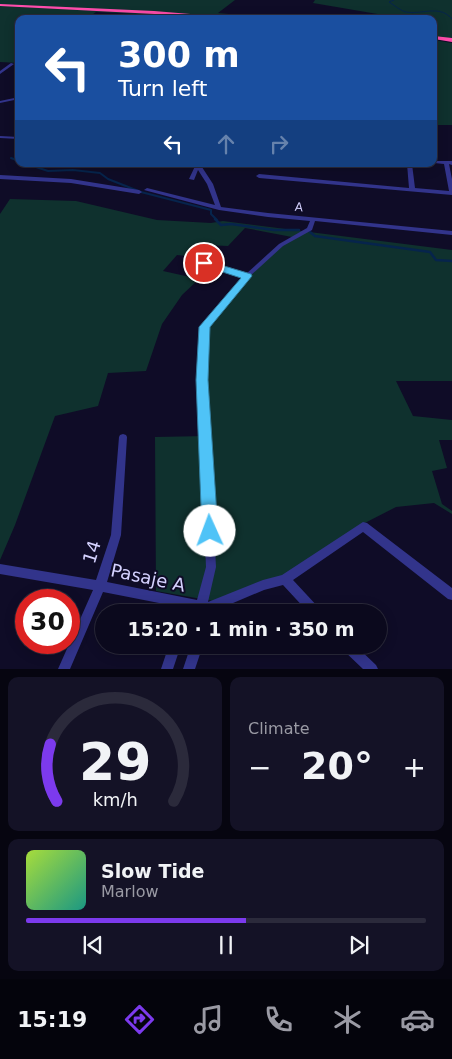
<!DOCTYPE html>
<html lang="en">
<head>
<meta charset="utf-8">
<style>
  :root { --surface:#0b091d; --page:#141226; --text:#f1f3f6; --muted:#9a9aa4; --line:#2b2a3b; --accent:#7c3aed }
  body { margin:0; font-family:"DejaVu Sans",sans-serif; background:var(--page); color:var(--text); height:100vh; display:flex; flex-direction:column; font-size:19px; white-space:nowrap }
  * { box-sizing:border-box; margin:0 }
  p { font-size:16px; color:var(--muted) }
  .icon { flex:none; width:28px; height:28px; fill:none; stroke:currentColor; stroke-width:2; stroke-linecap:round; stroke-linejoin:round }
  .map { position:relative; height:669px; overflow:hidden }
  .panel { display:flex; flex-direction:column; gap:8px; padding:8px; background:#060510; flex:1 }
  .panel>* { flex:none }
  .hud { position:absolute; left:15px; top:15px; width:422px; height:152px; border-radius:10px; box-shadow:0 2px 12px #0003,0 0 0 1px var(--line); background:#1a4fa0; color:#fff; overflow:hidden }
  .speed { position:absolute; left:15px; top:589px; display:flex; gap:10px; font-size:25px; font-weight:700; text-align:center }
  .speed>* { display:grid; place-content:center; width:65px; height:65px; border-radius:50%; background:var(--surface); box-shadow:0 2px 12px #0003,0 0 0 1px var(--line); line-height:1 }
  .speed .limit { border:8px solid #d22; background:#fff; color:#111 }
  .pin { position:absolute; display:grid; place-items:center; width:42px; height:42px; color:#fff; margin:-21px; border:2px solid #fff; border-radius:50%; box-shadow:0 1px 5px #0007 }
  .me { position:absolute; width:55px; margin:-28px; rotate:358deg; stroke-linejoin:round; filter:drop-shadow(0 0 4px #0008) }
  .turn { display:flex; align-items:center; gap:18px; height:105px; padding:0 20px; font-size:22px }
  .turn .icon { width:65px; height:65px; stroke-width:2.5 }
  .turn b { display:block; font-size:35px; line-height:42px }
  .lanes { display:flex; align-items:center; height:48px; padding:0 20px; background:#0003; justify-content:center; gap:25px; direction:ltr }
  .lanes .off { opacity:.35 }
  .big { font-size:38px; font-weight:700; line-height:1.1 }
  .panel .widget { flex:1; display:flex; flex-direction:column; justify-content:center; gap:8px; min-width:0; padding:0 18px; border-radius:10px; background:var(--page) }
  .panel .dial { align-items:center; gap:0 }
  .dial svg { height:130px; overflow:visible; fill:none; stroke:var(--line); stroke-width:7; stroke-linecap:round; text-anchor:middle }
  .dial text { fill:var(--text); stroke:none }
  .song { display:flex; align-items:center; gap:15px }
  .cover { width:60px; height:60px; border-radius:8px; background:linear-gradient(135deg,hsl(80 70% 55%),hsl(170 70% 35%)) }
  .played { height:5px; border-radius:2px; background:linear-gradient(90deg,var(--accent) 55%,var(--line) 55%) }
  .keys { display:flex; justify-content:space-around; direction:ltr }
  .heat { display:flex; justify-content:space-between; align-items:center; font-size:28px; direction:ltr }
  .panel .tiles { flex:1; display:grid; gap:8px; grid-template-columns:1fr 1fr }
  .widget:last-child { grid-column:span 2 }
  .trip { position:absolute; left:95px; top:604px; width:292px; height:50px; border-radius:25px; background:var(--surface); box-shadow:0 2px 12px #0003,0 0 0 1px var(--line); font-weight:700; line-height:50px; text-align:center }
  .menu { display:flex; height:80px; justify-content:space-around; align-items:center; background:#04040c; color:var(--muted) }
  .menu .icon { width:35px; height:35px }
  .menu .active { color:var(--accent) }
  .menu b { font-size:22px; color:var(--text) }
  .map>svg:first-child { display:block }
  .green { fill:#0f312e }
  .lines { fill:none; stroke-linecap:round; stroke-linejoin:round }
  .stream-far2 { stroke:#06244c; stroke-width:1 }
  .stream-far1 { stroke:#06244c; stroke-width:2 }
  .stream { stroke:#06244c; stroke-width:2.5 }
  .minor { fill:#32348b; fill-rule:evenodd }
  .highway { fill:#ff4dac; fill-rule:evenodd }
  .route { fill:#4fc3f7; stroke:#337fa1 }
  .labels { text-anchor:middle; stroke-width:4; stroke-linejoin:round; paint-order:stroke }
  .far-street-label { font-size:12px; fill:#d5d2ff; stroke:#0f0c27 }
  .near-street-label { font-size:18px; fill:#d5d2ff; stroke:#0f0c27 }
</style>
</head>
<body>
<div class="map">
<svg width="452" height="669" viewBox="0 0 452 669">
  <rect width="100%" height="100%" fill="#0f0c27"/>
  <!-- green -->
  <path class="green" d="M0 0H235L218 13 283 19H177L179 16 96 12 86 19H19V63L0 62Z
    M315 0H452V39L434 37V19H394L395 17 313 3Z
    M434 40 452 43V125H436L434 123Z
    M10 199 76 201 157 220 211 223 223 221 452 250V381H396L413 416 452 420V440H439L447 468 432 471 442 504 452 511V514L434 503 396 507 355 528 292 576 219 602 156 591 155 437 207 436 205 329 247 276 292 237 245 228 228 246 206 245 197 257 177 255 163 271 199 279 182 295 162 324 146 371 108 373 98 406 55 416 15 525 0 560V214Z"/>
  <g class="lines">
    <!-- stream-far2 -->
    <path class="stream-far2" d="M394 0 389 2C394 5 401 11 406 12 422 15 440 4 452 19"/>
    <!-- stream-far1 -->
    <path class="stream-far1" d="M11 158 19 161
      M27 164 48 171 73 170 100 173 108 179 141 192 211 210V214L217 220"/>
    <!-- stream -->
    <path class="stream" d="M215 219 221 225 231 224 274 230H299
      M310 232 315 236 430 252 436 260 452 261"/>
    <!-- minor -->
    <path class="minor" d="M11 63 14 64 0 74V71Z
      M19 97V99L0 103V101Z
      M434 124H438V125L434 126Z
      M0 136 19 137V139L0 138Z
      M434 161H452V165L449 164 452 179V195L259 178 256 176 259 174 409 188 407 164H412L415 188 449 191 444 164 434 163Z
      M196 164H200L213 184 221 207 268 213 452 231V235L315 221 312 230 283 246 249 277 208 327 206 380 216 567 208 602 263 580 282 575 363 522 367 523 452 588V600L448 599 363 532 293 580 319 608 320 612H308L283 585 264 590 226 606 234 608 235 612H205L103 592 70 669H58L93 590 0 574V564L96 580 111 535 119 437 120 435 123 434 126 435 127 437 121 535 107 582 197 600 206 567 198 380 200 327 243 277 202 264 201 263 204 261 246 274 279 244 307 228 310 221 268 217 219 210 144 190 147 188 215 205 207 184 198 170 194 180 189 179Z
      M0 175 71 179 139 190 142 192 139 194 71 183 0 179Z
      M169 645H181L173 669H161Z
      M191 645H203L195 669H183Z
      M340 645H355L376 665 378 669H363L342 649Z"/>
    <!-- highway -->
    <path class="highway" d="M0 4 154 11 251 19 0 6Z
      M434 36 452 38V42L434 39Z"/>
  </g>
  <!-- route -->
  <path class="route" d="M204 260 251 274 252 276 210 327 208 380 218 531 215 536 210 538 205 536 202 531 196 380 199 327 241 278 201 265 199 263Z"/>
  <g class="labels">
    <!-- far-street labels -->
    <g class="far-street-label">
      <text transform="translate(299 207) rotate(5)" y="4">A</text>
    </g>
    <!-- near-street labels -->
    <g class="near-street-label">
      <text transform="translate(92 552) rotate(-73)" y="6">14</text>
      <text transform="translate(148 578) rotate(12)" y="6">Pasaje A</text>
    </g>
  </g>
</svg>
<div class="speed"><div class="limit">30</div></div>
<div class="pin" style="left:204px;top:263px;background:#d93025"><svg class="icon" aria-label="arrive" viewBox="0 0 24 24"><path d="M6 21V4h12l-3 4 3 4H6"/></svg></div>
<svg class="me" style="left:210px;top:531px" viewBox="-20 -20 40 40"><circle r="19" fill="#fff"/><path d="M0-13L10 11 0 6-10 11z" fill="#4fc3f7"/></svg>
<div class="trip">15:20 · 1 min · 350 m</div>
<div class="hud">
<div class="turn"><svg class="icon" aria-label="left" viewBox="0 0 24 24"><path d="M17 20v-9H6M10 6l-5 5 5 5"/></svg><div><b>300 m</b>Turn left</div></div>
<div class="lanes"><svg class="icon" aria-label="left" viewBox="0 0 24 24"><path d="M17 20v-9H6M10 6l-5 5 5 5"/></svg><svg class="icon off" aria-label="ahead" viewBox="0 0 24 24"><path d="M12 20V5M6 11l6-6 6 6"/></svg><svg class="icon off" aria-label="right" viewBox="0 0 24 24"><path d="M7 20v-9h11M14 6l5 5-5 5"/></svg></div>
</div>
</div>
<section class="panel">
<div class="tiles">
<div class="widget dial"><svg viewBox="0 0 100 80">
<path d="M14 69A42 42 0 1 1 86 69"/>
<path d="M14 69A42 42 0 0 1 10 34" stroke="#7c3aed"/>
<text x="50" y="56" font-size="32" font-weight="700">29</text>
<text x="50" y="72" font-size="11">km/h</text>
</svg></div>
<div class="widget"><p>Climate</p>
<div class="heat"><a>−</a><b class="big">20°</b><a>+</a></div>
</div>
<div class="widget">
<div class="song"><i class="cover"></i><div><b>Slow Tide</b><p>Marlow</p></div></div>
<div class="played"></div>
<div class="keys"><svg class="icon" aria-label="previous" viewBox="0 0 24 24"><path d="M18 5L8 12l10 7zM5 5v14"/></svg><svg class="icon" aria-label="pause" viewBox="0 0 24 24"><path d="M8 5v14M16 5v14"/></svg><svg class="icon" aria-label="next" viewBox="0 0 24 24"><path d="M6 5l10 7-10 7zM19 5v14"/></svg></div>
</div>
</div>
</section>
<nav class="menu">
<b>15:19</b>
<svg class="icon active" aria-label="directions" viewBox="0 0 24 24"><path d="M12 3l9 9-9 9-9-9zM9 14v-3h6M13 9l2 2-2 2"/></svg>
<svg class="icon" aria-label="music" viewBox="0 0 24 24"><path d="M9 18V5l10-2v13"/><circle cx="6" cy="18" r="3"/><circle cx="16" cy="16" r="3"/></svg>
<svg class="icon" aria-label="phone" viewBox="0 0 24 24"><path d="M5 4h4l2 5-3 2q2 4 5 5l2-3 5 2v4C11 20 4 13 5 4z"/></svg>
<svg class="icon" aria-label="climate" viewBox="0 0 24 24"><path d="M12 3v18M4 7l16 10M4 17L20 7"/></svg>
<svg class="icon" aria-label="car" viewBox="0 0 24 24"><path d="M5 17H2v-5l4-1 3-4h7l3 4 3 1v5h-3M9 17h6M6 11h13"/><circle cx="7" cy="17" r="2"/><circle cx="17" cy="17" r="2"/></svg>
</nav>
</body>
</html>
